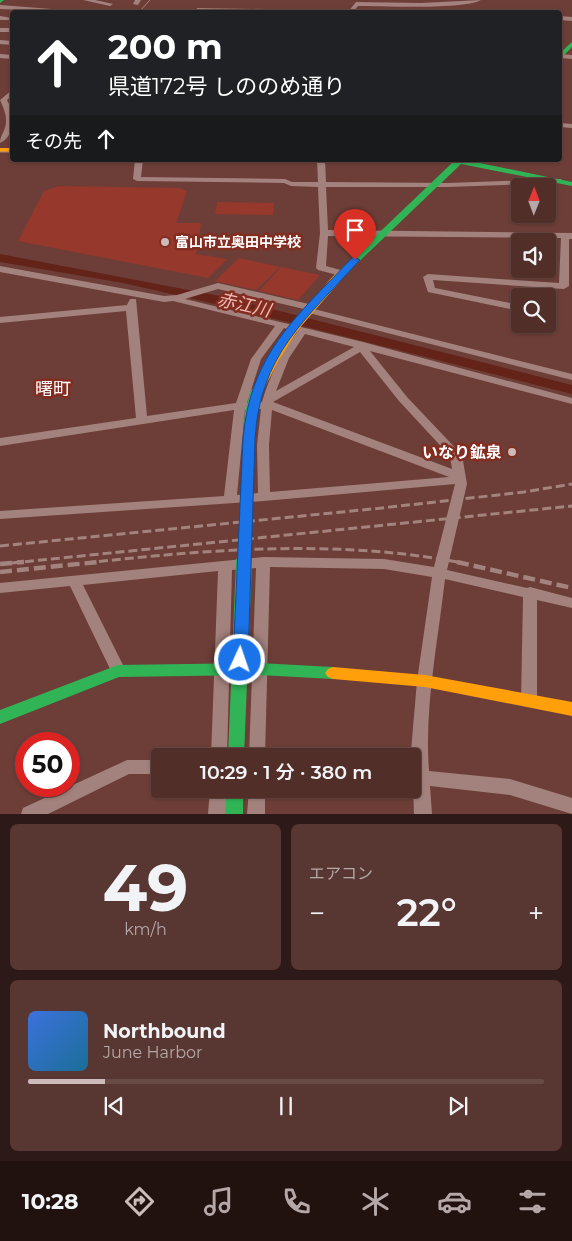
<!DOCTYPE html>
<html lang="ja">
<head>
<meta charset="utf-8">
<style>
  :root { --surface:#522e29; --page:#583631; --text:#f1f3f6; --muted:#b5a8a8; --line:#684a46; --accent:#ccbbb9 }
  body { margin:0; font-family:Montserrat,"Noto Sans JP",sans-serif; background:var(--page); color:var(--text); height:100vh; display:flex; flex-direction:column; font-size:19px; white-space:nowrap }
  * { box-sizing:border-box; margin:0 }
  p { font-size:16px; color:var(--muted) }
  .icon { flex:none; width:28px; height:28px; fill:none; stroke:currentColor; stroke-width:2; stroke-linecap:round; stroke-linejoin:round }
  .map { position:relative; height:814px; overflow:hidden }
  .side { display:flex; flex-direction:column; gap:10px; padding:10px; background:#2d1917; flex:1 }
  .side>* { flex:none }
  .top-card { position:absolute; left:10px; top:10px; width:552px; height:152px; border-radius:5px; box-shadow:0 1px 4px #0004,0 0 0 1px var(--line); background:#202124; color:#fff; overflow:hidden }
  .needle { width:32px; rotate:1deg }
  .buttons { position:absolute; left:511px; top:178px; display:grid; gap:10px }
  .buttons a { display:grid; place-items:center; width:45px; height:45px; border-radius:5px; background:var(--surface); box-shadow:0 1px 4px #0004,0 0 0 1px var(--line); font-size:25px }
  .speed { position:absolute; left:15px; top:732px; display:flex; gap:10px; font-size:25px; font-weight:700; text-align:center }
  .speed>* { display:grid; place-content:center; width:65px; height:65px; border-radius:50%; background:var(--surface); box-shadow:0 1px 4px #0004,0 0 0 1px var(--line); line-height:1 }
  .speed .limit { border:8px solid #d22; background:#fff; color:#111 }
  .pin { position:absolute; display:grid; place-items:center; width:42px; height:42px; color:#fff; margin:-51px -21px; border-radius:50% 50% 50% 0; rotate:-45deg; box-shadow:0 0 5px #0007 }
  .pin .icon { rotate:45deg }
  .me { position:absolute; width:55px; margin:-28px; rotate:3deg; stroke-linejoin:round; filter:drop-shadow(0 0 4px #0008) }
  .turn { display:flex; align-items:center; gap:18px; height:105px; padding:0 15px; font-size:22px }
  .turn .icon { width:65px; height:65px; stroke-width:2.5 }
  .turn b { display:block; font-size:35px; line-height:42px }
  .then { display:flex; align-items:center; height:48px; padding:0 15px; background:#0003; gap:10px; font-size:19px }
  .big { font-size:38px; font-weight:600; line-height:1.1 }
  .side .card { flex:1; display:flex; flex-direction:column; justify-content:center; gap:8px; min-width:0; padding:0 18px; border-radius:8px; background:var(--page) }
  .side .dial { align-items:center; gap:0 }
  .dial b { font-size:65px; line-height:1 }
  .song { display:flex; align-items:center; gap:15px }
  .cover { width:60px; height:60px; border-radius:8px; background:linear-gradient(135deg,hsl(220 70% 55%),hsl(200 70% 35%)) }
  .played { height:5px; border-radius:2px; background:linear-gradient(90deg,var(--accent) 15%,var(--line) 15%) }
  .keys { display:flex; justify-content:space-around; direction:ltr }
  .heat { display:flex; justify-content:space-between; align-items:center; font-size:28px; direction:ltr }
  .side .tiles { flex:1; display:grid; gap:10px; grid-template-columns:1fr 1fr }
  .card:last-child { grid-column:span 2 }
  .trip { position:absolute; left:151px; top:748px; width:270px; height:50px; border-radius:5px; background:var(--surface); box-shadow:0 1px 4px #0004,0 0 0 1px var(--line); font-weight:600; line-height:50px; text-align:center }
  .dock { display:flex; height:80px; justify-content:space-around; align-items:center; background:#211210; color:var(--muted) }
  .dock .icon { width:35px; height:35px }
  .dock .current { color:var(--accent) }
  .dock b { font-size:22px; color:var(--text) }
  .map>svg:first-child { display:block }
  .green { fill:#96382c }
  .water { fill:#642319 }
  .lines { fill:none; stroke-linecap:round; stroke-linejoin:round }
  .street { fill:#a3827d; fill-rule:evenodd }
  .fast { fill:#30b455; fill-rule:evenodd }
  .slow { fill:#ff9f0a; fill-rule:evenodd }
  .tram { stroke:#a3837e; stroke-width:1 }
  .rail-far1 { stroke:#a3837e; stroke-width:3; stroke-dasharray:9 4; stroke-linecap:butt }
  .rail { stroke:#a3837e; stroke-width:4.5; stroke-dasharray:12 5; stroke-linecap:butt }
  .fast-bridge-far1 { stroke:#30b455; stroke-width:12 }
  .fast-bridge { stroke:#30b455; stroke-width:16 }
  .route { fill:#1a73e8; stroke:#114b97 }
  .poi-dot { fill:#ccbbb9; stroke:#832d21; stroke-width:2 }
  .labels { text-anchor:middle; stroke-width:5; stroke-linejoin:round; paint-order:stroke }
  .far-poi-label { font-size:14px; font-weight:bold; fill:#fff; stroke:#832d21; text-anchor:start }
  .poi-label { font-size:16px; font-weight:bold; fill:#fff; stroke:#832d21; text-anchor:end }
  .water-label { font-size:18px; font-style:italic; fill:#f0bab4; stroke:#832d21 }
  .neighbourhood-label { font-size:18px; fill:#fff; stroke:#832d21 }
</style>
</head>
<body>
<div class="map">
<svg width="572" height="814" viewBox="0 0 572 814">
  <rect width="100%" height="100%" fill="#6d3e37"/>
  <!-- green -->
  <path class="green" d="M59 186 180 188 187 191 176 223H201L196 254 227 259 208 278 18 241 44 191Z
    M217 202 274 203 273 215 215 214Z
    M239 258 280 267 256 290 215 281Z
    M281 267 320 275 298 300 259 291Z"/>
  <!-- water -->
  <path class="water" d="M0 254 220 296 572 385V394L215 304 123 283 0 262Z"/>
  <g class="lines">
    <!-- street -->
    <path class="street" d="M83 0H95L113 4 110 6Z
      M135 0H141L138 5 133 4Z
      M481 0C463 10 382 6 358 6L353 12H348L356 2 421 3Z
      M0 5 65 10 68 12 0 9Z
      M197 8 331 10 334 12 201 11 200 12H196Z
      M0 16 12 18V20H0Z
      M560 16 572 17V21L560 20Z
      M0 28H12V32H0Z
      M0 40 12 41V45L0 44Z
      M0 54 12 55V59L0 58Z
      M560 54 572 55V59L560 58Z
      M12 90V95L7 100C15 114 16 135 0 143 0 137 3 134 5 128 8 117 4 109 0 100Z
      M560 123 572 124V128L560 127Z
      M135 160H143L141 177 285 179 292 182H318L317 160H325L326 182 448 183 561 179 562 181 558 183 448 187H326L328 230 572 233V239H569V286L564 289 433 280 435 288 520 305V311L428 292 423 277 428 274 559 283 561 238 328 236 326 266 344 271 346 273 341 276 318 270 316 268 320 233 318 187 291 186 284 183 137 181 133 179Z
      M0 266 164 296 177 295 218 283 313 305 314 309 572 374V380L305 312 304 309 218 289 185 299 363 342 572 398V404L370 351 407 397 462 455 467 484 447 570 527 588 530 587 572 598V608L537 600V701L535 706 529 707 523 706 521 701 523 597 445 579C438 641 424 709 429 771L510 779 572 798V814L510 795 430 786 432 814H414L412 756 411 751 417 681 432 577 384 569 270 567 265 756H249L256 568 232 570 227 756H211L218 571 83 585 126 671 123 675 118 677 113 675 70 586 0 593V583L263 557 384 559 434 567 455 484 264 501 0 519V511L224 496 234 410 0 446V438L136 418 126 311 0 323V317L127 305 130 299H136L147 416 236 403 251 359 275 326 173 301 164 302 0 272ZM284 328 297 332C281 353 269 377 262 402L247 403 261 359ZM305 334 354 347 276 391 289 358ZM360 352 399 401 450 456 452 469 273 402ZM261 409 257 445 258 493 237 495 245 410ZM272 410 449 477 270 492 269 445Z
      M127 760H160V774H129L48 814H21L23 808Z
      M210 789H226V814H208Z
      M249 789H265V814H247Z"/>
    <!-- fast -->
    <path class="fast" d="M0 0H4L0 3Z
      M572 42V47L560 59V53Z
      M402 160H465L572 182V186L461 164 346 274H340V270L452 163 406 162Z
      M259 663 333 667 338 669 341 673 338 677 333 679 259 675 119 677 0 724V710L118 665Z
      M227 789H243V814H225Z"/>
    <!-- slow -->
    <path class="slow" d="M0 148H12V152H0Z
      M343 269 348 272 297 331 279 360 260 396H252L250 394C270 355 294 320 323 288 329 281 335 272 343 269Z
      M333 667 425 675 572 702V716L425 687 333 679 328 677 325 673 328 669Z"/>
    <!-- tram -->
    <path class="tram" d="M139 12 150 0
      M0 152H12"/>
    <!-- rail-far1 -->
    <path class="rail-far1" d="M0 546 382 508 524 492 572 484
      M12 563 572 506
      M86 563C212 549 338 539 463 563"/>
    <!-- rail -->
    <path class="rail" d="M457 562 572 588
      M0 564 24 562
      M0 572 98 562"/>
    <!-- fast-bridge-far1 -->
    <path class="fast-bridge-far1" d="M244 563 249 439 251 413 256 394"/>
    <!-- fast-bridge -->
    <path class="fast-bridge" d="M236 756 244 562"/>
  </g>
  <!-- route -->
  <path class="route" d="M355 257 360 260 358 262C305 320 260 355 255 439L248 660 246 664 240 666 235 664 233 660 243 439C250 354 297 316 352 258Z"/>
  <!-- markers -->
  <g class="poi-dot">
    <circle cx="165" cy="242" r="5"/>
    <circle cx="512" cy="452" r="5"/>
  </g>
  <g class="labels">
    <!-- far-poi labels -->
    <g class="far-poi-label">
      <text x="175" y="247">富山市立奥田中学校</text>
    </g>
    <!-- poi labels -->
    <g class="poi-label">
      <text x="502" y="458">いなり鉱泉</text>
    </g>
    <!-- water labels -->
    <g class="water-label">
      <text transform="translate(244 305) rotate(13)" y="6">赤江川</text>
    </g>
    <!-- neighbourhood labels -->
    <g class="neighbourhood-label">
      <text x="53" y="395">曙町</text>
    </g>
  </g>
</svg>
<div class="buttons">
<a><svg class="needle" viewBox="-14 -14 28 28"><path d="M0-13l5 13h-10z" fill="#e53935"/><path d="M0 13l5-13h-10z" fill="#b5a8a8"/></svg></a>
<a><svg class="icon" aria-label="sound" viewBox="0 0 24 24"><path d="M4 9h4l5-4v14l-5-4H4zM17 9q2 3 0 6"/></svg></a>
<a><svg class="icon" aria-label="search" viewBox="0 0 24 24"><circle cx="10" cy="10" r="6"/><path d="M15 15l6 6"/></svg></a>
</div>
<div class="speed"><div class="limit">50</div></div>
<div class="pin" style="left:355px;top:260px;background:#d93025"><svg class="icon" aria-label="arrive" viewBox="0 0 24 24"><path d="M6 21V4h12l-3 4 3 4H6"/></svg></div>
<svg class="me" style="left:240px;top:660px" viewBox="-20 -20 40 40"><circle r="17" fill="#1a73e8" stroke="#fff" stroke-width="3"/><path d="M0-11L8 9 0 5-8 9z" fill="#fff"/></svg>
<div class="trip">10:29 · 1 分 · 380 m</div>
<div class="top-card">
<div class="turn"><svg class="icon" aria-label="ahead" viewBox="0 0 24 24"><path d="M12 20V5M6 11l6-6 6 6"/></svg><div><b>200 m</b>県道172号 しののめ通り</div></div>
<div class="then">その先<svg class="icon" aria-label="ahead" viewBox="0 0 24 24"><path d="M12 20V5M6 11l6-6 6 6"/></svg></div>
</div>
</div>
<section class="side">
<div class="tiles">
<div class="card dial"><b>49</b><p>km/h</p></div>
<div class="card"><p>エアコン</p>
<div class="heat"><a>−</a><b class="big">22°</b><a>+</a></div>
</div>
<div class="card">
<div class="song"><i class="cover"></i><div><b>Northbound</b><p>June Harbor</p></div></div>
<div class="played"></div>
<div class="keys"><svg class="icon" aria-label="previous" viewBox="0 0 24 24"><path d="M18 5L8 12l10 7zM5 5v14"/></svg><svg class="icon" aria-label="pause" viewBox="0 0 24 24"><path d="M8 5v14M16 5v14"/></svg><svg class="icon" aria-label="next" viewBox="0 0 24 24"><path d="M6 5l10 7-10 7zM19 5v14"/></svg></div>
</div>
</div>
</section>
<nav class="dock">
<b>10:28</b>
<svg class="icon current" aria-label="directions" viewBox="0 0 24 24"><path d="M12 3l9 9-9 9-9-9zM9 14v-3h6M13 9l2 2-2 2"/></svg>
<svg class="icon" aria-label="music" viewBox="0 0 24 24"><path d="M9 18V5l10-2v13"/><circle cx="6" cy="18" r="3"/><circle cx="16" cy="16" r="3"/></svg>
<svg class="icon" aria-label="phone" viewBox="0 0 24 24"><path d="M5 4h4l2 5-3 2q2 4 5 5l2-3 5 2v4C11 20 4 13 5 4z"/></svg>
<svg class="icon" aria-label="climate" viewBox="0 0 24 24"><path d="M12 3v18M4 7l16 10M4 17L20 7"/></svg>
<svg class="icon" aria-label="car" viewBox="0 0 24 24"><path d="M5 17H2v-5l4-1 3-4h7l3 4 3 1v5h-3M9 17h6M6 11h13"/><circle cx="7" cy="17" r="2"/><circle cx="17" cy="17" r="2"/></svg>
<svg class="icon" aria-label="filters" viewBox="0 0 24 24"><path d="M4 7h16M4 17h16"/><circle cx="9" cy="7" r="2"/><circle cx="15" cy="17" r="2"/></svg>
</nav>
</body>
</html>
